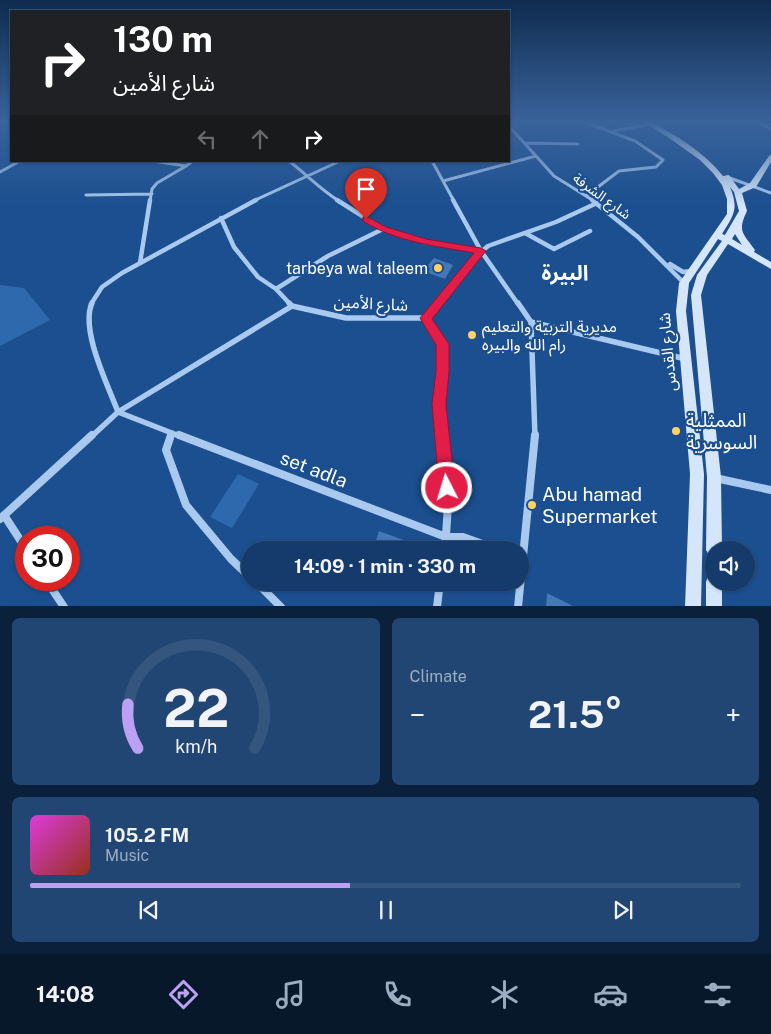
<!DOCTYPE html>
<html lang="en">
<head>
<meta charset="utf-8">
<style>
  :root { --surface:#143b6b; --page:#214673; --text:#f1f3f6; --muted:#9dadc1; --line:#33557e; --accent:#bca0f2 }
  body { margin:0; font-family:"Public Sans","Noto Sans Arabic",sans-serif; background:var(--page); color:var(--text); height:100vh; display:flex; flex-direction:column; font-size:19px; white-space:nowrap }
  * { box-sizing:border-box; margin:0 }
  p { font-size:16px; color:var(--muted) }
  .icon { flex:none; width:28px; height:28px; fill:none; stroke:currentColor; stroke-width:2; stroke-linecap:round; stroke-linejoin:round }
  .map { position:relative; height:606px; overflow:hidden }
  .side { display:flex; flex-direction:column; gap:12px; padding:12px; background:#0b203b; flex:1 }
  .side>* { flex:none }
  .banner { position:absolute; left:10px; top:10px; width:500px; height:152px; border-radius:0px; box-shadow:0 1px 4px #0004,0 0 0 1px var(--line); background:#202124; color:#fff; overflow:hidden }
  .fabs { position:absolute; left:705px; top:541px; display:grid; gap:10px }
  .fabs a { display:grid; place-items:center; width:50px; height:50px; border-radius:50%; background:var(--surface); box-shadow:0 1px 4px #0004,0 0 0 1px var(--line); font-size:25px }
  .speed { position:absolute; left:15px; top:526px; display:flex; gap:10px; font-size:25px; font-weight:700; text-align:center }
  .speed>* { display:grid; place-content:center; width:65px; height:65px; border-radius:50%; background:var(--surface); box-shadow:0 1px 4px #0004,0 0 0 1px var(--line); line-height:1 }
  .speed .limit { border:8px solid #d22; background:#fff; color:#111 }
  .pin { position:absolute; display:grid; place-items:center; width:42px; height:42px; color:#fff; margin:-51px -21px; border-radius:50% 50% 50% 0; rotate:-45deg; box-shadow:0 0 5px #0007 }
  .pin .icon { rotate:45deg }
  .me { position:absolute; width:55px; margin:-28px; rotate:355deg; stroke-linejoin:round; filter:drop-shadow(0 0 4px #0008) }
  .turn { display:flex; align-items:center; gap:18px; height:105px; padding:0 20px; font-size:22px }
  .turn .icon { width:65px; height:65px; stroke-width:2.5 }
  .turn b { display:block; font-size:35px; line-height:42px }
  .lanes { display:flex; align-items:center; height:48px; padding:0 20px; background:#0003; justify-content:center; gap:25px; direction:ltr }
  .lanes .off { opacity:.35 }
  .big { font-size:38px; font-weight:700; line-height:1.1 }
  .side .widget { flex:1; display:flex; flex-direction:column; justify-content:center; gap:8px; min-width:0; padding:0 18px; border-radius:8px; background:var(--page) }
  .side .dial { align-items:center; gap:0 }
  .dial svg { height:130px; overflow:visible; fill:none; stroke:var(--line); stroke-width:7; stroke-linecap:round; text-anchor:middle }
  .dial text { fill:var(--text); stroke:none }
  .song { display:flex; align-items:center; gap:15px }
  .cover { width:60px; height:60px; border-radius:8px; background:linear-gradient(135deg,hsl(300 70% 55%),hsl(10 70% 35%)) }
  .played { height:5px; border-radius:2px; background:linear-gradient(90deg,var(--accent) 45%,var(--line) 45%) }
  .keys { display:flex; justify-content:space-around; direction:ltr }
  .heat { display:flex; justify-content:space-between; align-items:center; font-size:28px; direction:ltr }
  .side .tiles { flex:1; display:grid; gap:12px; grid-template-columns:1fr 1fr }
  .widget:last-child { grid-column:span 2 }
  .trip { position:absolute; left:241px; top:541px; width:288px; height:50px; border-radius:25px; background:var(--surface); box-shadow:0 1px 4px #0004,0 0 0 1px var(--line); font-weight:700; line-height:50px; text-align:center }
  .menu { display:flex; height:80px; justify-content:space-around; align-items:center; background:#08182b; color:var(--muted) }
  .menu .icon { width:35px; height:35px }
  .menu .active { color:var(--accent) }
  .menu b { font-size:22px; color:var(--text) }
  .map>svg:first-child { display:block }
  .green { fill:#2e69ad }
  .building { fill:#4478b7 }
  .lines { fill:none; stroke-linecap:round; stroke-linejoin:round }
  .street-far3 { stroke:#a9c9ee; stroke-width:3 }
  .street-far2 { stroke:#a9c9ee; stroke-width:4.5 }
  .street-far1 { stroke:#a9c9ee; stroke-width:5.5 }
  .street { stroke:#a9c9ee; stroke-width:8 }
  .secondary { fill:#d6e6fa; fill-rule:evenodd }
  .route { fill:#e11d48; stroke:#92132f }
  .poi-dot { fill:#ffd166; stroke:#1b4f8f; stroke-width:2 }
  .labels { text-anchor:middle; stroke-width:4.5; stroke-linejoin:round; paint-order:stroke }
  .far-street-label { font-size:14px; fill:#fff; stroke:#1b4f8f }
  .poi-label { font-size:16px; fill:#fff; stroke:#1b4f8f; text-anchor:end }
  .street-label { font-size:16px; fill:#fff; stroke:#1b4f8f }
  .near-poi-label { font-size:19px; fill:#fff; stroke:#1b4f8f; text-anchor:start }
  .near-street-label { font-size:19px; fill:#fff; stroke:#1b4f8f }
  .district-label { font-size:21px; font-weight:bold; fill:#fff; stroke:#1b4f8f }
</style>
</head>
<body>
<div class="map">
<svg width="771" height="607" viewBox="0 0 771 607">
  <rect width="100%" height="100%" fill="#1b4f8f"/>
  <!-- green -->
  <path class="green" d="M0 285 24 288 50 320 0 346Z
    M238 474 259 484 232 528 210 517Z"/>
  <!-- building -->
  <path class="building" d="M434 258 453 265 445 279 423 271Z
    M379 531 428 549V550H373Z
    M547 593 575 607H546Z"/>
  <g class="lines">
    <!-- street-far3 -->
    <path class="street-far3" d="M582 121 635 141 663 160 656 167 619 171 586 196
      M757 121 771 129
      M509 126 554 176 594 201
      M614 131 650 124
      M524 143 578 144
      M153 161 186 166 193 161
      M289 161C306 174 321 190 339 201
      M432 161 454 201
      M0 172 20 161
      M727 177 771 193
      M443 181 536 156
      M86 195 152 194
      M150 201 152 189 157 183 186 166
      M253 201 340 161"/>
    <!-- street-far2 -->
    <path class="street-far2" d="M337 200 383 229 425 242 481 251
      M453 200 481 251 518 304
      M592 200 638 237 684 283
      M221 218 234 247 258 277 276 289 290 304
      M525 233 554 249 590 231
      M140 263 150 200
      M670 264 683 272 691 271
      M276 289 328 256 383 229
      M91 304 102 287 122 273 256 200
      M437 304 474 258 488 246 556 222 597 203"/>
    <!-- street-far1 -->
    <path class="street-far1" d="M92 303C80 330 108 385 118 412
      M289 303 292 306 346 318H426L438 303
      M518 303 531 322
      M426 318 442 344 443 372 439 404 442 437
      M531 322 686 359
      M531 322 535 437
      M118 412 182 437
      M91 437 118 412 292 306
      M171 437 172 433"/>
    <!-- street -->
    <path class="street" d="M171 435 166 450 186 505 231 559 250 577
      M179 435 446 537H463L499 550
      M442 435 448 505 445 550
      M715 478 771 490
      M4 515 26 549
      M0 519 92 435
      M46 580 64 607
      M256 582 281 607
      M437 607 440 582
      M518 607 535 435"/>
    <!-- secondary -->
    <path class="secondary" d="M642 121H649C676 135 704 152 723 176L729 175 739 189 750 183 769 156 771 155V162L756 187 742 193 747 211C737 232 743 233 755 250L754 252 771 262V269L728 244 707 275 701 295 721 477 722 550H714V558L709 555 706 550 707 477 691 295 697 275 722 241 718 239 689 283 686 311 704 474 701 607H685L690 474 676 311 679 283 727 214V199L722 185 713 173 700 160 669 138ZM730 187 734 192 739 211 725 235 722 234C734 215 739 209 730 187ZM735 234 742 245 732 239Z
      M714 574V582H722V607H706V582L708 576Z"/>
  </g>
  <!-- sky -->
  <linearGradient id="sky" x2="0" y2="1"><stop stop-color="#0f2b4f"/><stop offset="0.59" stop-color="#39639b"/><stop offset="1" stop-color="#39639b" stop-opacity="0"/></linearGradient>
  <rect width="771" height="206" fill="url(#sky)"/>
  <!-- route -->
  <path class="route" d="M366 216 386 227 426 239 481 248 486 251 432 319 449 344V372L446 404 455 488 452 494 447 496 441 494 439 488 432 404 436 372V345L420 318 474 253C436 246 396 242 363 221V217Z"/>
  <!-- markers -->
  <g class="poi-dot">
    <circle cx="438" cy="268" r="5"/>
    <circle cx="472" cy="335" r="5"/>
    <circle cx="676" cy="431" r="5"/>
    <circle cx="532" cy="505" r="5"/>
  </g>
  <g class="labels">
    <!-- far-street labels -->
    <g class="far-street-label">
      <text transform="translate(602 196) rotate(36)" y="5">شارع الشرفة</text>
    </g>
    <!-- poi labels -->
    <g class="poi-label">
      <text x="428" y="274">tarbeya wal taleem</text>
      <text x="482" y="332" text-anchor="start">مديرية التربية والتعليم<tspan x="482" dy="18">رام الله والبيره</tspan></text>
    </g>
    <!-- street labels -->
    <g class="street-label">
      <text transform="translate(371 303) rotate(3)" y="6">شارع الأمين</text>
      <text transform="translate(667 352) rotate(-95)" y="6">شارع القدس</text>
    </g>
    <!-- near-poi labels -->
    <g class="near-poi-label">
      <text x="686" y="427">الممثلية<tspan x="686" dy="22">السوسرية</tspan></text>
      <text x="542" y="501">Abu hamad<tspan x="542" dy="22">Supermarket</tspan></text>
    </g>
    <!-- near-street labels -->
    <g class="near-street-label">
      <text transform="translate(314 469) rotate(21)" y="7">set adla</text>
    </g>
    <!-- district labels -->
    <g class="district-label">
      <text x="565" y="280">البيرة</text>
    </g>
  </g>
</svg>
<div class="fabs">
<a><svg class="icon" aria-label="sound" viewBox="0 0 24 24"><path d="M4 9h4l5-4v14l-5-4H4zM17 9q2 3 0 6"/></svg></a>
</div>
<div class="speed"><div class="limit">30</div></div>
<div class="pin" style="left:366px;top:219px;background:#d93025"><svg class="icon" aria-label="arrive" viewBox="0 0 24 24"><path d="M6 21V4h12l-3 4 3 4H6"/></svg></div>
<svg class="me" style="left:447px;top:488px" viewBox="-20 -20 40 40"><circle r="17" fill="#e11d48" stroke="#fff" stroke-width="3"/><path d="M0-11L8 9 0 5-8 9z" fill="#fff"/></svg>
<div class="trip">14:09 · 1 min · 330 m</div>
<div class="banner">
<div class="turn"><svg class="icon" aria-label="right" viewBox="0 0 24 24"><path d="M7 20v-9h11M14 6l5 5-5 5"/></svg><div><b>130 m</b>شارع الأمين</div></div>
<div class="lanes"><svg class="icon off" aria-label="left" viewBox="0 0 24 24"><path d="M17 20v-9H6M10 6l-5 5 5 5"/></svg><svg class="icon off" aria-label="ahead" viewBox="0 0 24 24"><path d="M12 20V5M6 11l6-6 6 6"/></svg><svg class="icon" aria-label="right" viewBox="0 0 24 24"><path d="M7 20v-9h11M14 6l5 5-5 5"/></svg></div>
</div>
</div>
<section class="side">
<div class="tiles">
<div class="widget dial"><svg viewBox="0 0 100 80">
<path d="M14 69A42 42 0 1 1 86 69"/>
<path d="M14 69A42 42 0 0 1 8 42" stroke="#bca0f2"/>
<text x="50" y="56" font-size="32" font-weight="700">22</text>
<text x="50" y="72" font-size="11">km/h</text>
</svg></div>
<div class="widget"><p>Climate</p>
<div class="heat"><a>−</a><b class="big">21.5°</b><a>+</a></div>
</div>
<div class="widget">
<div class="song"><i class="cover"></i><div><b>105.2 FM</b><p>Music</p></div></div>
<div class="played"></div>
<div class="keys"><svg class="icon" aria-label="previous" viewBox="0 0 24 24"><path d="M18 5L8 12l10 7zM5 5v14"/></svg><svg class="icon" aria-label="pause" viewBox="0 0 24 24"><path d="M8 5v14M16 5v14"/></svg><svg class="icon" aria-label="next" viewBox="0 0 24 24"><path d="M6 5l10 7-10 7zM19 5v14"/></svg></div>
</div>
</div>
</section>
<nav class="menu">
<b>14:08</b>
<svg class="icon active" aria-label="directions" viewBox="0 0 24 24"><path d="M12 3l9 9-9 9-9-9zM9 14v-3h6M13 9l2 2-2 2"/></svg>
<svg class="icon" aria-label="music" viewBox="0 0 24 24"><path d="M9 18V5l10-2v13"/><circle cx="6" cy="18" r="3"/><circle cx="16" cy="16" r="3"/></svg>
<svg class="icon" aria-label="phone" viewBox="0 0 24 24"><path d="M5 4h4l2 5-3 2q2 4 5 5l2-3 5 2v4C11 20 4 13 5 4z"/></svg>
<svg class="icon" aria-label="climate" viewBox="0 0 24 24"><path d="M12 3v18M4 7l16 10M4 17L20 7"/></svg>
<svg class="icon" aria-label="car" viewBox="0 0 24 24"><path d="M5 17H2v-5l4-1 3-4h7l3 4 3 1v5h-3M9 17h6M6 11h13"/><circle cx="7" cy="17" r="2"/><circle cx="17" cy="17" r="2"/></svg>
<svg class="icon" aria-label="filters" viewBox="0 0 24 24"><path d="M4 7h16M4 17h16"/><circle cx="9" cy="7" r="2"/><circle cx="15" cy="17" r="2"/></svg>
</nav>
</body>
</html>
